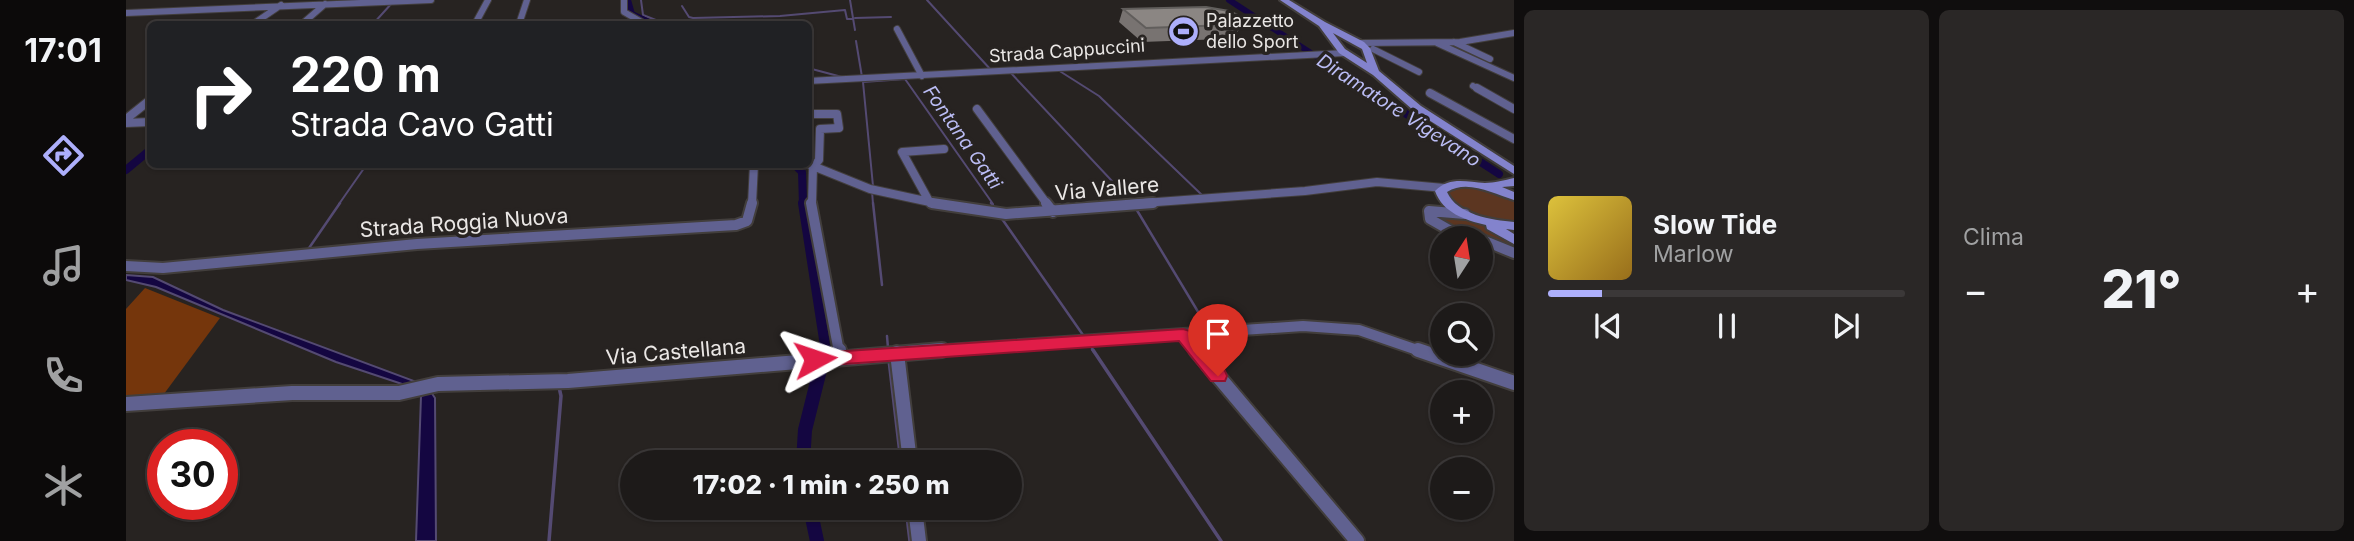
<!DOCTYPE html>
<html lang="it">
<head>
<meta charset="utf-8">
<style>
  :root { --surface:#1d1a19; --page:#2a2726; --text:#f1f3f6; --muted:#a0a1a2; --line:#3b3838; --accent:#adaffb }
  body { margin:0; font-family:Inter,sans-serif; background:var(--page); color:var(--text); height:100vh; display:flex; flex-direction:column; font-size:26px; white-space:nowrap }
  * { box-sizing:border-box; margin:0 }
  p { font-size:23px; color:var(--muted) }
  .icon { flex:none; width:38px; height:38px; fill:none; stroke:currentColor; stroke-width:2; stroke-linecap:round; stroke-linejoin:round }
  .map { position:relative; flex:1; overflow:hidden }
  .sheet { display:flex; flex-direction:column; gap:10px; padding:10px; background:#100e0e; width:840px }
  .sheet>* { flex:none }
  .guide { position:absolute; left:21px; top:21px; width:665px; height:147px; border-radius:10px; box-shadow:0 2px 5px #0004,0 0 0 2px var(--line); background:#202124; color:#fff; overflow:hidden }
  .needle { width:46px; rotate:12deg }
  .fabs { position:absolute; left:1304px; top:226px; display:grid; gap:14px }
  .fabs a { display:grid; place-items:center; width:63px; height:63px; border-radius:50%; background:var(--surface); box-shadow:0 2px 5px #0004,0 0 0 2px var(--line); font-size:35px }
  .speed { position:absolute; left:21px; top:429px; display:flex; gap:14px; font-size:35px; font-weight:700; text-align:center }
  .speed>* { display:grid; place-content:center; width:91px; height:91px; border-radius:50%; background:var(--surface); box-shadow:0 2px 5px #0004,0 0 0 2px var(--line); line-height:1 }
  .speed .limit { border:10px solid #d22; background:#fff; color:#111 }
  .pin { position:absolute; display:grid; place-items:center; width:60px; height:60px; color:#fff; margin:-72px -30px; border-radius:50% 50% 50% 0; rotate:-45deg; box-shadow:0 0 7px #0007 }
  .pin .icon { rotate:45deg }
  .me { position:absolute; width:77px; margin:-38px; rotate:85deg; stroke-linejoin:round; filter:drop-shadow(0 0 5px #0008) }
  .turn { display:flex; align-items:center; gap:24px; height:147px; padding:0 28px; font-size:32px }
  .turn .icon { width:91px; height:91px; stroke-width:2.5 }
  .turn b { display:block; font-size:49px; line-height:60px }
  .big { font-size:52px; font-weight:800; line-height:1.1 }
  .sheet .widget { flex:1; display:flex; flex-direction:column; justify-content:center; gap:10px; min-width:0; padding:0 24px; border-radius:10px; background:var(--page) }
  .song { display:flex; align-items:center; gap:21px }
  .cover { width:84px; height:84px; border-radius:10px; background:linear-gradient(135deg,hsl(50 70% 55%),hsl(40 70% 35%)) }
  .played { height:7px; border-radius:4px; background:linear-gradient(90deg,var(--accent) 15%,var(--line) 15%) }
  .keys { display:flex; justify-content:space-around; direction:ltr }
  .heat { display:flex; justify-content:space-between; align-items:center; font-size:38px; direction:ltr }
  .sheet .tiles { flex:1; display:grid; gap:10px; grid-template-columns:repeat(2,1fr) }
  .trip { position:absolute; left:494px; top:450px; width:402px; height:70px; border-radius:35px; background:var(--surface); box-shadow:0 2px 5px #0004,0 0 0 2px var(--line); font-weight:800; line-height:70px; text-align:center }
  main { display:flex; flex:1; min-height:0 }
  .tab-bar { display:flex; flex-direction:column; width:126px; justify-content:space-around; align-items:center; background:#0c0a0a; color:var(--muted) }
  .tab-bar .icon { width:49px; height:49px }
  .tab-bar .active { color:var(--accent) }
  .tab-bar b { font-size:32px; color:var(--text) }
  .map>svg:first-child { display:block }
  .green { fill:#5c3621 }
  .forest { fill:#75360c }
  .water { fill:#140641; stroke:#544a72; stroke-width:2 }
  .lines { fill:none; stroke-linecap:round; stroke-linejoin:round }
  .stream-far2 { stroke:#544a72; stroke-width:2 }
  .stream-far1 { stroke:#544a72; stroke-width:2.5 }
  .stream { stroke:#544a72; stroke-width:3.5 }
  .canal-far3 { stroke:#140641; stroke-width:6 }
  .canal-far2 { stroke:#140641; stroke-width:8 }
  .canal-far1 { stroke:#140641; stroke-width:10 }
  .canal { stroke:#140641; stroke-width:14 }
  .street-far3-casing { stroke:#423e3c; stroke-width:8 }
  .street-far2-casing { stroke:#423e3c; stroke-width:10 }
  .street-far1-casing { stroke:#423e3c; stroke-width:14 }
  .street-casing { stroke:#423e3c; stroke-width:18 }
  .secondary-casing { stroke:#423e3c; stroke-width:4 }
  .street-far3 { stroke:#606190; stroke-width:6 }
  .street-far2 { stroke:#606190; stroke-width:8 }
  .street-far1 { stroke:#606190; stroke-width:10 }
  .street { stroke:#606190; stroke-width:14 }
  .secondary { fill:#8383cd; fill-rule:evenodd }
  .wall { fill:#787371 }
  .shaded-wall { fill:#615e5c }
  .building { fill:#8b8683; stroke:#615e5c; stroke-width:2 }
  .route { fill:#e11d48; stroke:#92132f; stroke-width:2 }
  .labels { text-anchor:middle; stroke-width:7; stroke-linejoin:round; paint-order:stroke }
  .far-poi-label { font-size:18px; fill:#eae7e5; stroke:#272321; text-anchor:start }
  .far-street-label { font-size:18px; fill:#eae7e5; stroke:#272321 }
  .far-water-label { font-size:19px; font-style:italic; fill:#babcf4; stroke:#272321 }
  .street-label { font-size:21px; fill:#eae7e5; stroke:#272321 }
</style>
</head>
<body>
<main>
<nav class="tab-bar">
<b>17:01</b>
<svg class="icon active" aria-label="directions" viewBox="0 0 24 24"><path d="M12 3l9 9-9 9-9-9zM9 14v-3h6M13 9l2 2-2 2"/></svg>
<svg class="icon" aria-label="music" viewBox="0 0 24 24"><path d="M9 18V5l10-2v13"/><circle cx="6" cy="18" r="3"/><circle cx="16" cy="16" r="3"/></svg>
<svg class="icon" aria-label="phone" viewBox="0 0 24 24"><path d="M5 4h4l2 5-3 2q2 4 5 5l2-3 5 2v4C11 20 4 13 5 4z"/></svg>
<svg class="icon" aria-label="climate" viewBox="0 0 24 24"><path d="M12 3v18M4 7l16 10M4 17L20 7"/></svg>
</nav>
<div class="map">
<svg width="1388" height="541" viewBox="0 0 1388 541">
  <rect width="100%" height="100%" fill="#272321"/>
  <!-- green -->
  <path class="green" d="M1332 187H1352L1388 199V222C1363 222 1340 214 1322 196V192Z
    M1320 213 1353 223 1383 239 1388 242V251L1325 228 1310 217Z"/>
  <!-- forest -->
  <path class="forest" d="M19 288 94 318 35 398 0 401V309Z"/>
  <!-- water -->
  <path class="water" d="M0 275 27 277 97 310 296 384 285 387 210 362 30 287 0 280Z
    M305 392 309 398 310 541H290L295 396Z"/>
  <g class="lines">
    <!-- stream-far2 -->
    <path class="stream-far2" d="M515 0 517 15 540 24
      M724 0 729 30
      M801 0 865 70
      M556 6 563 17 567 18 654 16 719 10 721 19H726
      M729 18 765 17
      M247 24 266 3
      M730 41 736 77
      M682 68 716 77
      M932 70 973 96 1077 196
      M884 72 1000 196
      M747 186 737 82 779 79 867 204
      M746 191 747 204
      M213 204 241 164"/>
    <!-- stream-far1 -->
    <path class="stream-far1" d="M747 203 756 285
      M865 203 869 208
      M1009 207 1083 330
      M874 216 957 335
      M181 251 214 203
      M761 336 762 348
      M966 349 968 352"/>
    <!-- stream -->
    <path class="stream" d="M967 350 1095 541
      M763 360 775 462
      M780 508 784 541
      M423 541 435 396 433 387"/>
    <!-- canal-far3 -->
    <path class="canal-far3" d="M502 0 506 14 527 24
      M1103 0 1242 90"/>
    <!-- canal-far2 -->
    <path class="canal-far2" d="M1240 88 1373 174
      M668 164 676 172 677 204
      M0 170 24 150"/>
    <!-- canal-far1 -->
    <path class="canal-far1" d="M677 203 700 352"/>
    <!-- canal -->
    <path class="canal" d="M677 462 679 430 699 350
      M684 508 691 541"/>
    <defs>
      <path id="street-far3" d="M498 0V12L519 24
        M0 13 305 0
        M127 24 155 5
        M176 24 199 4
        M349 24 362 0
        M393 24 401 0
        M771 29 796 76
        M1328 42 1364 59
        M1234 43 1334 42 1388 33
        M1311 43 1388 78
        M1247 49 1293 72
        M682 81 1219 53
        M1347 86 1354 90"/>
      <path id="street-far2" d="M1351 88 1388 109
        M1304 93 1388 139
        M851 109 921 204
        M682 114H711L713 128 694 129 693 160 687 167 686 204
        M0 119 24 100
        M0 123 24 122
        M682 164 744 189 813 204
        M804 203 776 152 818 149
        M626 204 628 164
        M1004 204 1179 191 1251 182 1318 188"/>
      <path id="street-far1" d="M685 203 713 352
        M806 203 880 214 1027 203
        M920 203 927 212
        M1303 211 1304 219 1325 231 1350 238
        M1303 211 1339 214
        M1354 239 1388 253
        M0 266 37 268 291 244 610 225 621 221 626 203
        M1057 335 1071 352
        M790 352 1177 326 1233 330 1297 352"/>
      <path id="street" d="M713 350 714 357
        M1070 350 1231 541
        M1292 350 1388 383
        M771 353 784 462
        M0 404 166 393H273L312 384 442 381 816 350
        M789 508 793 541"/>
      <path id="secondary" d="M1154 0H1163L1199 22 1238 42 1244 48 1253 71 1295 106 1388 166V174L1287 110 1247 75 1213 53 1193 26ZM1207 33 1236 49 1241 63 1219 49Z
        M1388 178V186L1376 187 1388 192V200C1367 194 1342 179 1321 192 1331 215 1366 220 1388 222V230L1380 229 1388 234V244L1361 229 1360 225C1339 220 1317 213 1309 191 1324 176 1340 182 1359 183 1368 183 1379 180 1388 178Z"/>
    </defs>
    <!-- street-far3 casing -->
    <use href="#street-far3" class="street-far3-casing"/>
    <!-- street-far2 casing -->
    <use href="#street-far2" class="street-far2-casing"/>
    <!-- street-far1 casing -->
    <use href="#street-far1" class="street-far1-casing"/>
    <!-- street casing -->
    <use href="#street" class="street-casing"/>
    <!-- secondary casing -->
    <use href="#secondary" class="secondary-casing"/>
    <!-- street-far3 -->
    <use href="#street-far3" class="street-far3"/>
    <!-- street-far2 -->
    <use href="#street-far2" class="street-far2"/>
    <!-- street-far1 -->
    <use href="#street-far1" class="street-far1"/>
    <!-- street -->
    <use href="#street" class="street"/>
    <!-- secondary -->
    <use href="#secondary" class="secondary"/>
  </g>
  <!-- wall -->
  <path class="wall" d="M997 9 1116 20 1111 34 1097 39 1016 42 993 22Z"/>
  <!-- shaded-wall -->
  <path class="shaded-wall" d="M1116 20 1111 34 1097 39 1102 25Z"/>
  <!-- building -->
  <path class="building" d="M1080 7 1103 11 1116 17V20L1102 25 1020 28 997 9Z"/>
  <!-- route -->
  <path class="route" d="M1057 329 1064 331 1099 371 1101 376 1099 381H1085L1053 341 689 366 682 364 679 359 682 355 689 353Z"/>
  <!-- icons -->
  <defs>
    <symbol id="stadium-disc" viewBox="-11 -11 22 22"><circle r="9.5" fill="#adaffb" stroke="#272321"/><path d="M0-5a6.5 5 0 1 0 0 10a6.5 5 0 1 0 0-10ZM-3.5-1.8h7v3.6h-7Z" fill="#111"/></symbol>
  </defs>
  <g fill-rule="evenodd">
    <use href="#stadium-disc" x="1040" y="14" width="35" height="35"/>
  </g>
  <g class="labels">
    <!-- far-poi labels -->
    <g class="far-poi-label">
      <text x="1080" y="27">Palazzetto<tspan x="1080" dy="21">dello Sport</tspan></text>
    </g>
    <!-- far-street labels -->
    <g class="far-street-label">
      <text transform="translate(941 51) rotate(-4)" y="6">Strada Cappuccini</text>
    </g>
    <!-- far-water labels -->
    <g class="far-water-label">
      <text transform="translate(1273 110) rotate(33)" y="7">Diramatore Vigevano</text>
      <text transform="translate(837 137) rotate(55)" y="7">Fontana Gatti</text>
    </g>
    <!-- street labels -->
    <g class="street-label">
      <text transform="translate(981 189) rotate(-5)" y="7">Via Vallere</text>
      <text transform="translate(338 223) rotate(-4)" y="7">Strada Roggia Nuova</text>
      <text transform="translate(550 352) rotate(-5)" y="7">Via Castellana</text>
    </g>
  </g>
</svg>
<div class="fabs">
<a><svg class="needle" viewBox="-14 -14 28 28"><path d="M0-13l5 13h-10z" fill="#e53935"/><path d="M0 13l5-13h-10z" fill="#a0a1a2"/></svg></a>
<a><svg class="icon" aria-label="search" viewBox="0 0 24 24"><circle cx="10" cy="10" r="6"/><path d="M15 15l6 6"/></svg></a>
<a>+</a>
<a>−</a>
</div>
<div class="speed"><div class="limit">30</div></div>
<div class="pin" style="left:1092px;top:376px;background:#d93025"><svg class="icon" aria-label="arrive" viewBox="0 0 24 24"><path d="M6 21V4h12l-3 4 3 4H6"/></svg></div>
<svg class="me" style="left:689px;top:359px" viewBox="-20 -20 40 40"><path d="M0-17L14 15 0 8-14 15z" fill="#e11d48" stroke="#fff" stroke-width="4"/></svg>
<div class="trip">17:02 · 1 min · 250 m</div>
<div class="guide">
<div class="turn"><svg class="icon" aria-label="right" viewBox="0 0 24 24"><path d="M7 20v-9h11M14 6l5 5-5 5"/></svg><div><b>220 m</b>Strada Cavo Gatti</div></div>
</div>
</div>
<section class="sheet">
<div class="tiles">
<div class="widget">
<div class="song"><i class="cover"></i><div><b>Slow Tide</b><p>Marlow</p></div></div>
<div class="played"></div>
<div class="keys"><svg class="icon" aria-label="previous" viewBox="0 0 24 24"><path d="M18 5L8 12l10 7zM5 5v14"/></svg><svg class="icon" aria-label="pause" viewBox="0 0 24 24"><path d="M8 5v14M16 5v14"/></svg><svg class="icon" aria-label="next" viewBox="0 0 24 24"><path d="M6 5l10 7-10 7zM19 5v14"/></svg></div>
</div>
<div class="widget"><p>Clima</p>
<div class="heat"><a>−</a><b class="big">21°</b><a>+</a></div>
</div>
</div>
</section>
</main>
</body>
</html>
